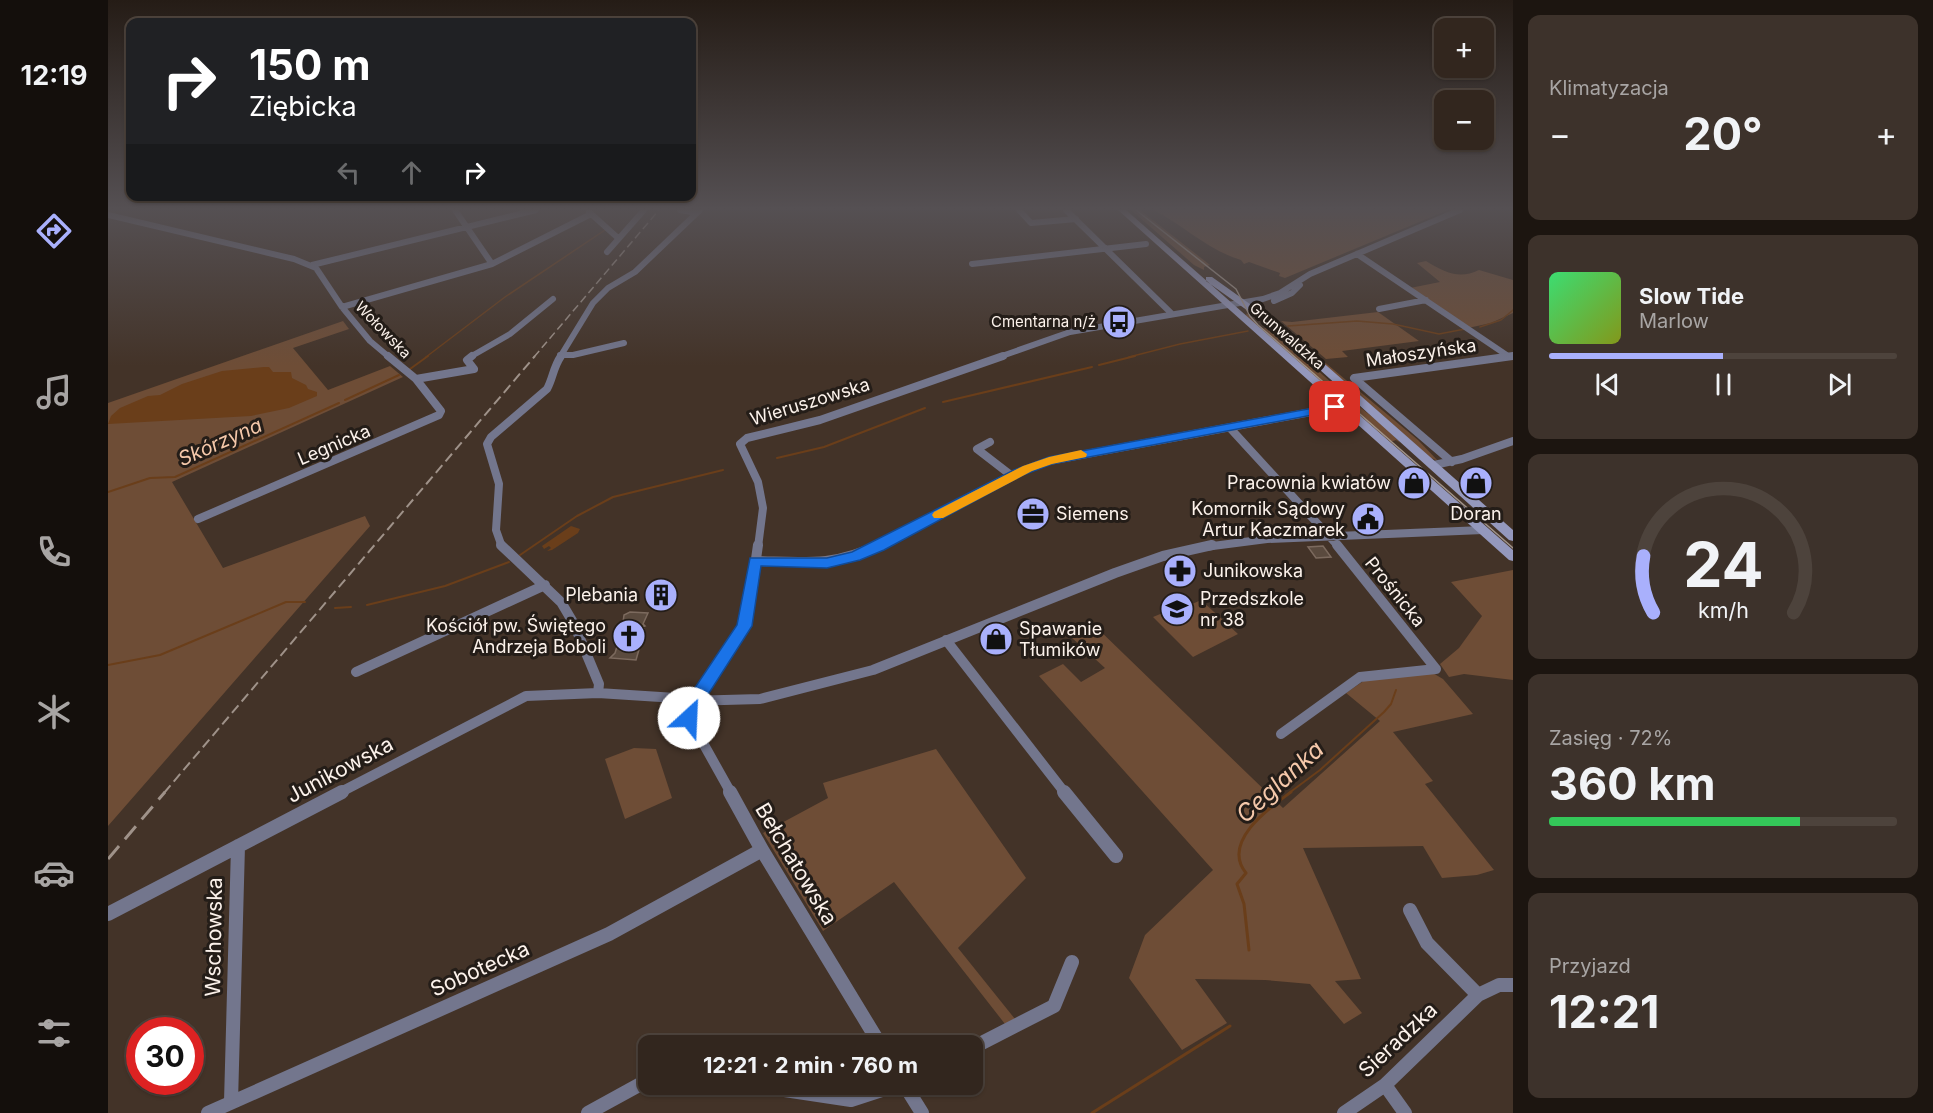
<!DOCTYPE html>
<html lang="pl">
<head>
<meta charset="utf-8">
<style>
  :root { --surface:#32261e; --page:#3d322b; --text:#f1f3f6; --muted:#a8a5a4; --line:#4d433c; --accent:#a9b0fc }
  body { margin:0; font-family:Inter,sans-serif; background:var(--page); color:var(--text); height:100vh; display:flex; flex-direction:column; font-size:22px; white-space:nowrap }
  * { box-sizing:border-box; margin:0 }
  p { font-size:20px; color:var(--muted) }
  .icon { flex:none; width:33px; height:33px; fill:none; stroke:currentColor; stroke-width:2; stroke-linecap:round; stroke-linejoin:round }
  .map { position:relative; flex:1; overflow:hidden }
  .drawer { display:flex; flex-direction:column; gap:15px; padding:15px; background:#1c1510; width:420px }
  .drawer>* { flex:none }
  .top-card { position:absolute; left:18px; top:18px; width:570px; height:183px; border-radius:12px; box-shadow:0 2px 4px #0004,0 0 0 2px var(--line); background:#202124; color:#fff; overflow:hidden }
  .tools { position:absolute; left:1326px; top:18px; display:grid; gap:12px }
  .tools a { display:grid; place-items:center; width:60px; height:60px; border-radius:12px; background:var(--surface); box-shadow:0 2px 4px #0004,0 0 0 2px var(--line); font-size:30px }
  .speed { position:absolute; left:18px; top:1017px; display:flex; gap:12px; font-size:30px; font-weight:700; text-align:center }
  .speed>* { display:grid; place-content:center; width:78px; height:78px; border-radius:50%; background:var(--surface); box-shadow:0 2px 4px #0004,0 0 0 2px var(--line); line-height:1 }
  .speed .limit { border:9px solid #d22; background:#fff; color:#111 }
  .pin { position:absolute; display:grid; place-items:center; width:51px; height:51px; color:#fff; margin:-26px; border-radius:12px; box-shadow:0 3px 9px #0006 }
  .me { position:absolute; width:66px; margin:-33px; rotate:25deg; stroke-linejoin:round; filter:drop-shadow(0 0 4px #0008) }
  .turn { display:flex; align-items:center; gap:21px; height:126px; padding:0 24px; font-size:27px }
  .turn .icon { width:78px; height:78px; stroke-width:2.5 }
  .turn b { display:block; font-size:42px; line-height:51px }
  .lanes { display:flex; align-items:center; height:57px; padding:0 24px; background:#0003; justify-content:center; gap:30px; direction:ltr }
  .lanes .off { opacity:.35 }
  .big { font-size:45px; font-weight:700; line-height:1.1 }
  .drawer .tile { flex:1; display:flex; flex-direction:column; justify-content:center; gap:9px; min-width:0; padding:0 21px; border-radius:12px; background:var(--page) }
  .drawer .dial { align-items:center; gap:0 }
  .dial svg { height:156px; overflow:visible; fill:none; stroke:var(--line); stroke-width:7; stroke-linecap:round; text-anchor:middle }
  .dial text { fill:var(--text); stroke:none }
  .song { display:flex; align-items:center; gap:18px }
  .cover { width:72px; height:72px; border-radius:9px; background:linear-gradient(135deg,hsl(140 70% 55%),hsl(70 70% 35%)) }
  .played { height:6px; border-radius:3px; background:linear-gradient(90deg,var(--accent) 50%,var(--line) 50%) }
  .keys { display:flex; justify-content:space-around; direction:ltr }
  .heat { display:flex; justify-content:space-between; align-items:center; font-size:33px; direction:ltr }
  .charge { height:9px; border-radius:4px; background:linear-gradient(90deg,#34c759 72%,var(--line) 0) }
  .trip { position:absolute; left:530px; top:1035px; width:345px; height:60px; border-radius:12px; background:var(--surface); box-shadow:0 2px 4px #0004,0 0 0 2px var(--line); font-weight:700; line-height:60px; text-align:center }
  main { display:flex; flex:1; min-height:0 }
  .menu { display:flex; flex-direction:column; width:108px; justify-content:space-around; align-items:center; background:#140f0c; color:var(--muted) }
  .menu .icon { width:42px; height:42px }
  .menu .active { color:var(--accent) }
  .menu b { font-size:27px; color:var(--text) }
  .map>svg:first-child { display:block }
  .green { fill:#6e4d36 }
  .water { fill:#6a3e1a }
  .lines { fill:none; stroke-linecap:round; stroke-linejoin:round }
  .stream-far2 { stroke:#6a3e1a; stroke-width:1.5 }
  .stream-far1 { stroke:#6a3e1a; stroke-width:2 }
  .stream { stroke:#6a3e1a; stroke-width:3 }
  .building { fill:#5a4a3e; stroke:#7c6a5e; stroke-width:1.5 }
  .street-far3 { stroke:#73768d; stroke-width:6 }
  .street-far2 { stroke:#73768d; stroke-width:8 }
  .street-far1 { stroke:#73768d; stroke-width:10 }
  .street { stroke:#73768d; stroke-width:14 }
  .secondary { fill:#9498bd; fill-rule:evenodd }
  .tram { stroke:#9f9289; stroke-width:1.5 }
  .rail-far2 { stroke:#9f9289; stroke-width:1.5; stroke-dasharray:8 4; stroke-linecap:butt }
  .rail-far1 { stroke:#9f9289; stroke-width:2; stroke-dasharray:10 5; stroke-linecap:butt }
  .rail { stroke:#9f9289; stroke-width:3; stroke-dasharray:17 9; stroke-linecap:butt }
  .route { fill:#1a73e8; stroke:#114b97; stroke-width:1.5 }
  .slow { fill:#f59e0b }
  .labels { text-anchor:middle; stroke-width:6; stroke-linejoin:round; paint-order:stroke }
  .far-poi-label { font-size:15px; fill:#fcf2eb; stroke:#241d18; text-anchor:end }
  .far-street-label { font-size:15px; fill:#fcf2eb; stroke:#241d18 }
  .street-label { font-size:18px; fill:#fcf2eb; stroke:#241d18 }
  .poi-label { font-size:18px; fill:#fcf2eb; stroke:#241d18; text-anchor:end }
  .water-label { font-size:20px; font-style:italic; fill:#f5c8aa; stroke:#241d18 }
  .near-street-label { font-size:21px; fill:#fcf2eb; stroke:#241d18 }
  .near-water-label { font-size:24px; font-style:italic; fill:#f5c8aa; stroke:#241d18 }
</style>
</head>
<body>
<main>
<nav class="menu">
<b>12:19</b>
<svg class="icon active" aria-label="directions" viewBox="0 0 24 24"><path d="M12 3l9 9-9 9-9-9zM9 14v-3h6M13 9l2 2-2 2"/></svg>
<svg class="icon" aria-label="music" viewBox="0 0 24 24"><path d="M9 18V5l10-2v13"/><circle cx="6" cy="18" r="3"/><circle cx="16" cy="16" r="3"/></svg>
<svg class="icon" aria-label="phone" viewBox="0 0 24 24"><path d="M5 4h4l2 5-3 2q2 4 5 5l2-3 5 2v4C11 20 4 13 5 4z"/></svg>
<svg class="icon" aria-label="climate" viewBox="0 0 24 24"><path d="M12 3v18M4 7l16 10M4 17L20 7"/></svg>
<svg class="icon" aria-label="car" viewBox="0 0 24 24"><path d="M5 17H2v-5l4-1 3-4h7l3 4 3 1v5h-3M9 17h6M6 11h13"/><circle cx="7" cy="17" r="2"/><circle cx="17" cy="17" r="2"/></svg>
<svg class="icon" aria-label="filters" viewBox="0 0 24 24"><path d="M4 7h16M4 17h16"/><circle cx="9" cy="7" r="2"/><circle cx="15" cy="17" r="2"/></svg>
</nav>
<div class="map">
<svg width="1405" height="1113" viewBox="0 0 1405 1113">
  <rect width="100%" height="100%" fill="#433328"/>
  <!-- green -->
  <path class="green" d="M1023 210H1032L1102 265 1096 267V270L1086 265Z
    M1045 210H1340L1177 278 1171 276 1172 273 1141 262 1136 264 1133 260C1099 250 1076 225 1045 210Z
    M1318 261C1336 272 1351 280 1371 270L1405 280V313L1383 323 1360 328 1302 288 1332 282 1309 263Z
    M1270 312 1311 341 1234 351 1240 357 1218 359 1173 321 1184 322Z
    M1139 313 1153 329 1158 328 1146 315 1155 321C1185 348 1215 376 1246 402 1262 416 1279 426 1292 443L1288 440 1282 442 1293 451 1140 319 1138 315Z
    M235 321 241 329 185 348 220 390 282 366 295 377 64 482 115 568 257 516 262 526 0 826V403Z
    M1208 355 1310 440 1330 461 1323 458 1222 370Z
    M1405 570V680L1356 674 1341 677 1332 664 1351 648 1374 616 1343 582Z
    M1093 600 1130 634 1085 657 1045 617 1057 612 1060 615Z
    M986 625 1175 808 1272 721 1238 693 1257 680 1323 672 1335 679 1365 714 1285 732 1325 781 1317 784 1386 870 1369 875 1334 878 1315 846 1195 848 1253 979 1227 981 1254 1013 1236 1024 1202 984 1157 980 1087 979 1119 1023 1074 1050 1021 978 1037 935 1105 870 931 676 955 664 973 682 997 668 963 637Z
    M526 748 548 749 564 798 517 819 497 759Z
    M828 749 918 878 850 948 907 1019 897 1024 786 882 715 931 655 833 720 798 715 783Z"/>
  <!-- water -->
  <path class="water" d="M156 367H161L165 372H183L184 378 198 385 200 389 209 392V396L181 408 143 416 0 424 3 416 12 408 40 396 52 395 74 384 114 371Z
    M463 526 472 529 470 533 444 550 439 551 443 548 441 546 436 549 434 546Z"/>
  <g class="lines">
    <!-- stream-far2 -->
    <path class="stream-far2" d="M1180 326 1249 321 1285 324 1331 334 1357 329
      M1372 327 1393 320 1405 310
      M318 357 397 297 497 230
      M1021 357 1072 344 1140 331"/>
    <!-- stream-far1 -->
    <path class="stream-far1" d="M991 365 1027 356
      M302 369 320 356
      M237 400 291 375
      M835 402 984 367
      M669 458 716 447 817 408
      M0 492 42 478 67 477 231 403
      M412 555 469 516 505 497 615 470
      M259 605 337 586 401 562
      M227 608 243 607
      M0 665 52 655 178 602H197
      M1181 793 1212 770 1276 712 1283 704 1288 690"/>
    <!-- stream -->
    <path class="stream" d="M1141 950 1136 904 1129 884 1138 873C1113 842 1161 808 1183 792
      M984 1113 1122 1026"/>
  </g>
  <!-- building -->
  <path class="building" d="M1215 546 1223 557 1208 558 1200 547Z
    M562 586 567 596 544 604 540 594Z
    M522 612 540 613 535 624 537 626 534 627 536 629 532 637 534 639 528 660 502 658 507 653 511 640 506 634 514 630 516 615Z"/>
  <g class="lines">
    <!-- street-far3 -->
    <path class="street-far3" d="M347 210 384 264
      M572 210 589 213
      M911 210 923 223 968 219
      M958 210 1064 314
      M481 212 510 238
      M0 215 186 259 208 268 234 307 262 341 281 357
      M499 252 536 210
      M1249 254 1400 356
      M864 264 1038 244
      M204 265 428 210
      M1166 301 1184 293 1192 285
      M234 307 384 264 483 214
      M1271 309 1318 300
      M452 355H465L516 343
      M362 357 402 334 445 299
      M452 357 485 303 500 288 527 272 592 210
      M891 357 962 332 1155 299 1172 293 1202 274 1352 210
      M1397 357 1405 356"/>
    <!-- street-far2 -->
    <path class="street-far2" d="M280 356 308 379 366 369 359 360 364 356
      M1122 428 1231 547
      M882 442 869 449 904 476
      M1344 462 1246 378 1405 356
      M1326 465 1354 459 1405 441
      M90 519 331 415 333 411 308 379
      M394 547 388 530 391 484 379 444 383 437 439 389C445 378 445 368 453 356
      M650 547 655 508 650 482 632 444 639 438 712 420 895 356
      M767 547 911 472 941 461 1236 406
      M1097 547 1159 539 1375 530"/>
    <!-- street-far1 -->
    <path class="street-far1" d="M393 545 453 602 466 624 491 684 490 693 568 698 580 701 652 699 765 670 1007 573 1055 556 1104 545
      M1229 545 1328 669
      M647 561C693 562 727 567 770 545
      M838 640 957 793
      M248 672 437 585
      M1173 734 1252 677 1328 669
      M231 793 418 696 490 693
      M623 793 581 718 584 706 632 634 640 615 650 545"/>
    <!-- street -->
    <path class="street" d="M622 792 654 850 773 1046
      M956 792 1008 856
      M1302 910 1319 943 1370 995
      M0 914 234 792
      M864 1048 946 1006 964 962
      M637 1084 743 1100 792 1084
      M796 1084 814 1113
      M1277 1085 1297 1113
      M123 1102 130 846
      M100 1113 501 934 654 850
      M480 1113 540 1080
      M1236 1113 1277 1085 1370 995 1391 985H1405"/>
    <!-- secondary -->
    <path class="secondary" d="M1010 210H1018L1405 550V561L1401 560Z
      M1098 277H1104L1177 329 1405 530V541L1401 540 1171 333 1098 281Z"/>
    <!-- tram -->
    <path class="tram" d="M1028 210 1128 289 1142 316 1150 325 1405 548"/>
    <!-- rail-far2 -->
    <path class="rail-far2" d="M426 357 551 210"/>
    <!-- rail-far1 -->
    <path class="rail-far1" d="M56 793 427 356"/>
    <!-- rail -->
    <path class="rail" d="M0 859 57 792"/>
  </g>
  <!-- sky -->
  <linearGradient id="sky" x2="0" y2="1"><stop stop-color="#251c16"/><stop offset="0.57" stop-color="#555053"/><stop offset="1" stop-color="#555053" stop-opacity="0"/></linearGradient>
  <rect width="1405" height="366" fill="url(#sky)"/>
  <!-- route -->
  <path class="route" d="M1227 404 1231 405V410L944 464 915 475 776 550 752 560 719 568 653 566 644 626 592 707 587 723 581 725 575 723 573 718 578 701 629 625 642 558H719L744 552 906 470 941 457Z"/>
  <!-- slow -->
  <path class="slow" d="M973 450 979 454 978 457 944 464 924 471 835 518H826L824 515 826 512 915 466 941 457Z"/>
  <!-- icons -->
  <defs>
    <symbol id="bus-disc" viewBox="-11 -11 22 22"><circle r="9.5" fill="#a9b0fc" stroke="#241d18"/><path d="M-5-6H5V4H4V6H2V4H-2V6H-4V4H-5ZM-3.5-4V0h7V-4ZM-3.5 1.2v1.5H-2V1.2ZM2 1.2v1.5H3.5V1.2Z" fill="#111"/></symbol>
    <symbol id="shop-disc" viewBox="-11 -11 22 22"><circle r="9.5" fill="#a9b0fc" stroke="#241d18"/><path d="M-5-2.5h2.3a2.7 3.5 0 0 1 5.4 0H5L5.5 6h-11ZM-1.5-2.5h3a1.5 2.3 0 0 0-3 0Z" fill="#111"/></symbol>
    <symbol id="office-disc" viewBox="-11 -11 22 22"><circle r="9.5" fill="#a9b0fc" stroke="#241d18"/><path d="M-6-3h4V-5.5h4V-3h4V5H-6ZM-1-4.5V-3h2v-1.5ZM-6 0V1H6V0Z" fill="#111"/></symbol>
    <symbol id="civic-disc" viewBox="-11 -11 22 22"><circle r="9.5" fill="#a9b0fc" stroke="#241d18"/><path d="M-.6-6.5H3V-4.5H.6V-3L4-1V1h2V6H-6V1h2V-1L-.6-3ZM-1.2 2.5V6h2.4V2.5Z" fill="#111"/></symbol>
    <symbol id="pharmacy-disc" viewBox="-11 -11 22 22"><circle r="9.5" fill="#a9b0fc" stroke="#241d18"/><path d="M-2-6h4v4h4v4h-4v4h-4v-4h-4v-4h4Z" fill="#111"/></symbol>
    <symbol id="building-disc" viewBox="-11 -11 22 22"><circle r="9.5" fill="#a9b0fc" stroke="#241d18"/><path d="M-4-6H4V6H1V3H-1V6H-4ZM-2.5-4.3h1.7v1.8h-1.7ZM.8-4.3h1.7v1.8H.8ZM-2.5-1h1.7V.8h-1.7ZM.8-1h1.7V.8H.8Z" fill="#111"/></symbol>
    <symbol id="school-disc" viewBox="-11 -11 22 22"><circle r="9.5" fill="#a9b0fc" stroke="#241d18"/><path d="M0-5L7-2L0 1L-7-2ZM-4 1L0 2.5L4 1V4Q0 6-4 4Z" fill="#111"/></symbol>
    <symbol id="church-disc" viewBox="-11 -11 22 22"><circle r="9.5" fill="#a9b0fc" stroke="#241d18"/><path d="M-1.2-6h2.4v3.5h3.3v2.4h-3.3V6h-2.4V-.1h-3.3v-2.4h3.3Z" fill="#111"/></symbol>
  </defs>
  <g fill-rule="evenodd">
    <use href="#bus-disc" x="992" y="303" width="38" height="38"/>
    <use href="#shop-disc" x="1287" y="464" width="38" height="38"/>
    <use href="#shop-disc" x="1349" y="464" width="38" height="38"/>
    <use href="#office-disc" x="906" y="495" width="38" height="38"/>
    <use href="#civic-disc" x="1241" y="500" width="38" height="38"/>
    <use href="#pharmacy-disc" x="1053" y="552" width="38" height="38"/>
    <use href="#building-disc" x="534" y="576" width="38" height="38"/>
    <use href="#school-disc" x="1050" y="590" width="38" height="38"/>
    <use href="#church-disc" x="502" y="617" width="38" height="38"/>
    <use href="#shop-disc" x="869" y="620" width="38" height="38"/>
  </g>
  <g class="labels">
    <!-- far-poi labels -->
    <g class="far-poi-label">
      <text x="988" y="327">Cmentarna n/ż</text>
    </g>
    <!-- far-street labels -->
    <g class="far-street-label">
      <text transform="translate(275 330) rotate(46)" y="5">Wołowska</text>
      <text transform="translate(1179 336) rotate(41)" y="5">Grunwaldzka</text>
    </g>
    <!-- street labels -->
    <g class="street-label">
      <text transform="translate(1313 353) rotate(-8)" y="6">Małoszyńska</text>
      <text transform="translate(702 402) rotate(-17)" y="6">Wieruszowska</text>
      <text transform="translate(226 445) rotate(-23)" y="6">Legnicka</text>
      <text transform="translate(1287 592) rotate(51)" y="6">Prośnicka</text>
    </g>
    <!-- poi labels -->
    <g class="poi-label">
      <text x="1283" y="489">Pracownia kwiatów</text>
      <text x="1237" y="515">Komornik Sądowy<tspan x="1237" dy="21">Artur Kaczmarek</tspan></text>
      <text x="948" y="520" text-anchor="start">Siemens</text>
      <text x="1368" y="520" text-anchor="middle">Doran</text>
      <text x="1095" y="577" text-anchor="start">Junikowska</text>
      <text x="530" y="601">Plebania</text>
      <text x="1092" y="605" text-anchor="start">Przedszkole<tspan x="1092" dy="21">nr 38</tspan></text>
      <text x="498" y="632">Kościół pw. Świętego<tspan x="498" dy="21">Andrzeja Boboli</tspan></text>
      <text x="911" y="635" text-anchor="start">Spawanie<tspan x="911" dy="21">Tłumików</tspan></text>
    </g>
    <!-- water labels -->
    <g class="water-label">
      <text transform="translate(112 442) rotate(-24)" y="7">Skórzyna</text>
    </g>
    <!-- near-street labels -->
    <g class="near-street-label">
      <text transform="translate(232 770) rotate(-28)" y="7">Junikowska</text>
      <text transform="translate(688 864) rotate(59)" y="7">Bełchatowska</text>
      <text transform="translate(106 937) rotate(-89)" y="7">Wschowska</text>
      <text transform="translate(372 969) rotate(-24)" y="7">Sobotecka</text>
      <text transform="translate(1290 1040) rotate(-43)" y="7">Sieradzka</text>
    </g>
    <!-- near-water labels -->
    <g class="near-water-label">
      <text transform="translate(1172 782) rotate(-42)" y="8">Ceglanka</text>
    </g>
  </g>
</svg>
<div class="tools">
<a>+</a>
<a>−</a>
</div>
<div class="speed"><div class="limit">30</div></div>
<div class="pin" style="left:1227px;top:407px;background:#d93025"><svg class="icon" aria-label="arrive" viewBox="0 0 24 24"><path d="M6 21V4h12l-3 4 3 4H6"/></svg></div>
<svg class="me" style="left:581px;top:718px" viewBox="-20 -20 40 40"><circle r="19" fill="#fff"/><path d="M0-13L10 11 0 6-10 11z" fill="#1a73e8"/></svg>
<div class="trip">12:21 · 2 min · 760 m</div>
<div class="top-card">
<div class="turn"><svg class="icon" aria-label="right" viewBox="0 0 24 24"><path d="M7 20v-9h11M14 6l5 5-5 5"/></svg><div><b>150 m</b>Ziębicka</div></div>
<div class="lanes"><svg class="icon off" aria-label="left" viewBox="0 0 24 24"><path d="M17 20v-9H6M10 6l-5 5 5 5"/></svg><svg class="icon off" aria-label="ahead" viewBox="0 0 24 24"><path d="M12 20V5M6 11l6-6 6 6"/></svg><svg class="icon" aria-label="right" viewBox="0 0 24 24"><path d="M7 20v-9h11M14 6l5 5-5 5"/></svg></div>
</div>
</div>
<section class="drawer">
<div class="tile"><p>Klimatyzacja</p>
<div class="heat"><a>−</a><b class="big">20°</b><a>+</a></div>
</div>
<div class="tile">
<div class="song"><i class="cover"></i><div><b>Slow Tide</b><p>Marlow</p></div></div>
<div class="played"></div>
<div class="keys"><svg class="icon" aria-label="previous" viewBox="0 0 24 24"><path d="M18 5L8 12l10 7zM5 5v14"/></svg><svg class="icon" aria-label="pause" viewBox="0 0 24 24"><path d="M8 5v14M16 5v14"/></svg><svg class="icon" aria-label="next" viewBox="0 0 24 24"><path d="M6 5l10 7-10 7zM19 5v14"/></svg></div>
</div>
<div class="tile dial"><svg viewBox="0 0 100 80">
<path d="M14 69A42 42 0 1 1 86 69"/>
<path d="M14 69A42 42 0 0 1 9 40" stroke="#a9b0fc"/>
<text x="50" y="56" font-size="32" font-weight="700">24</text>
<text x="50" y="72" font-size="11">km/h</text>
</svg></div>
<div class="tile"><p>Zasięg · 72%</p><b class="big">360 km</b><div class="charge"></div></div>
<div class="tile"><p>Przyjazd</p><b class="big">12:21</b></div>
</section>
</main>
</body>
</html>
